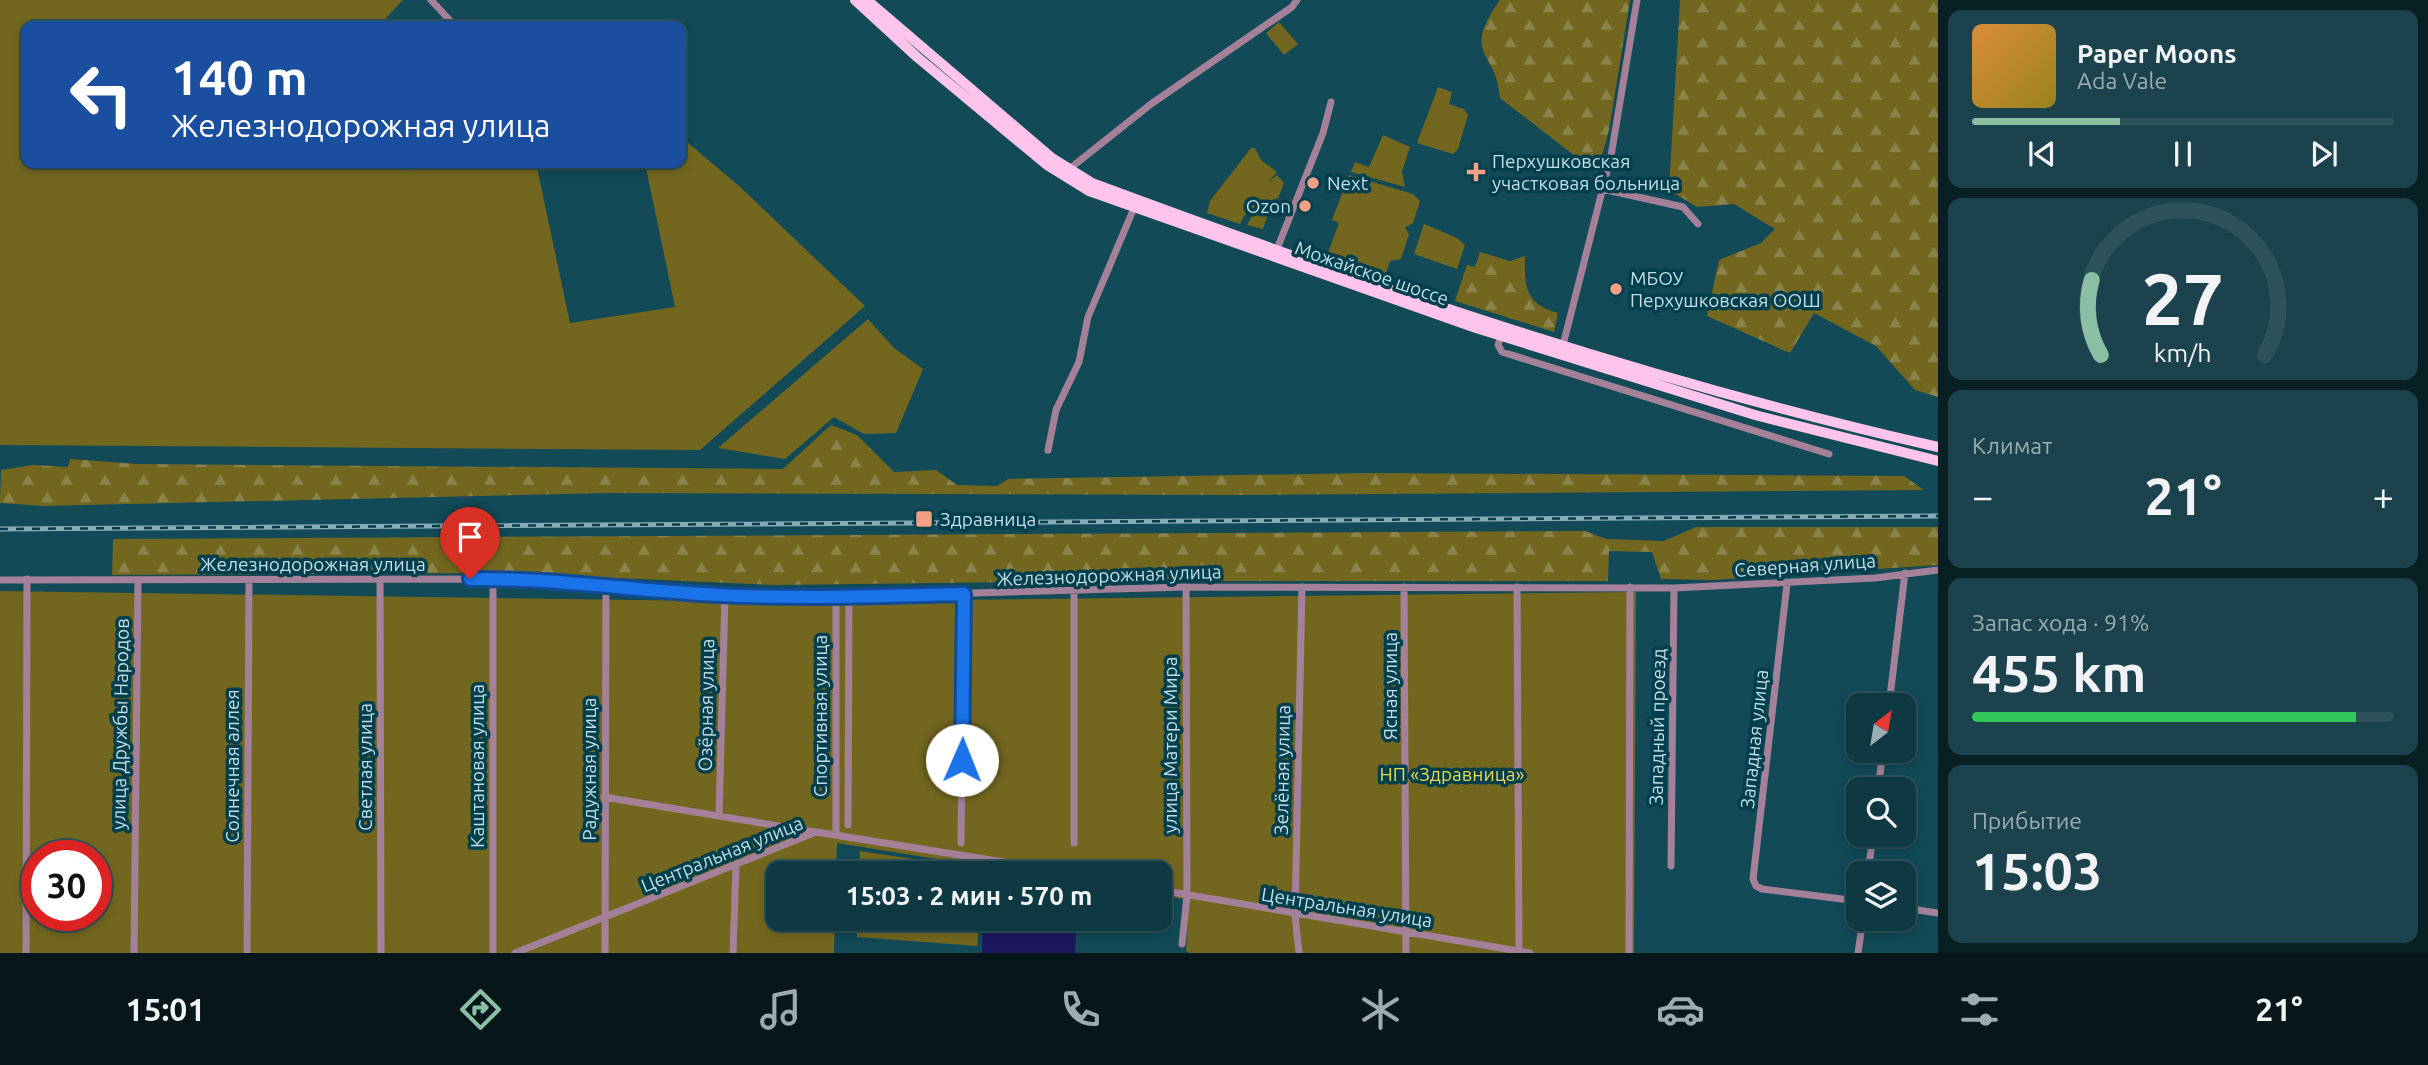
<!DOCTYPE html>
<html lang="ru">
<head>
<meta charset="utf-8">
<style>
  :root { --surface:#0e3842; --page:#1c434d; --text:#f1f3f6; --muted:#9bacb2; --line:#2e525b; --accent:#8abfa5 }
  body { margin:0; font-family:Ubuntu,sans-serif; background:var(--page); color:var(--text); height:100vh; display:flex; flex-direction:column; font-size:26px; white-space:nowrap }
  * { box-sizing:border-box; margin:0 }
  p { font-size:23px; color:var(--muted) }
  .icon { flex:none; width:38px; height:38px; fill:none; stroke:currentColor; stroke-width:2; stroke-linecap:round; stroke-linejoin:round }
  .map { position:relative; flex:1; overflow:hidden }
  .panel { display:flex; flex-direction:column; gap:10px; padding:10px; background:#081f24; width:490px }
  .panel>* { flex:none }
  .hud { position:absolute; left:21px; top:21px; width:665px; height:147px; border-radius:14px; box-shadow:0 4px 10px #0003,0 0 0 2px var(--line); background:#1a4fa0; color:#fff; overflow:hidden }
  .needle { width:46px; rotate:31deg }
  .controls { position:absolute; left:1846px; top:693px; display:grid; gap:14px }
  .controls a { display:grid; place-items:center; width:70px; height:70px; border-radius:14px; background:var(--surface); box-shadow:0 4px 10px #0003,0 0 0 2px var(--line); font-size:35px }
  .speed { position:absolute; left:21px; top:840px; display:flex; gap:14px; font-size:35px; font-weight:700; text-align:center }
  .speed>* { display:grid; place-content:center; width:91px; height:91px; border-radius:50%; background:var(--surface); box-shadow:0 4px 10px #0003,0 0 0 2px var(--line); line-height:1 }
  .speed .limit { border:10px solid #d22; background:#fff; color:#111 }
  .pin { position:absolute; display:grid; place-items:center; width:60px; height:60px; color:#fff; margin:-72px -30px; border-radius:50% 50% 50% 0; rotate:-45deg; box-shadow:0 0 7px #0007 }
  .pin .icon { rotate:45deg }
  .me { position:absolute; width:77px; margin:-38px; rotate:1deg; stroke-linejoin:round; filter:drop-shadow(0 0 5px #0008) }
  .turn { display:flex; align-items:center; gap:24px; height:147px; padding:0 35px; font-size:32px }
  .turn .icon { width:91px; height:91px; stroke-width:2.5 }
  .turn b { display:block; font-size:49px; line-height:60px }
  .big { font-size:52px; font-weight:700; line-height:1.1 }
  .panel .widget { flex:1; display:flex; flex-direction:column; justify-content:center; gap:10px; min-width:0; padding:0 24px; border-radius:14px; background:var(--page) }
  .panel .dial { align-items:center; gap:0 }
  .dial svg { height:182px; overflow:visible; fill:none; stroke:var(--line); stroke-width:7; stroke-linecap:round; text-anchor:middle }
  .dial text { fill:var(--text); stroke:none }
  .song { display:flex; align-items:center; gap:21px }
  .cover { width:84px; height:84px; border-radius:10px; background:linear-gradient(135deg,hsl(30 70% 55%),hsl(50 70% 35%)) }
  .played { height:7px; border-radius:4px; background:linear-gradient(90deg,var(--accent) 35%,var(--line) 35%) }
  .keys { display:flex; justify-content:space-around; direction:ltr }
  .heat { display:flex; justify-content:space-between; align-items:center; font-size:38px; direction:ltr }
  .charge { height:10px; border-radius:5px; background:linear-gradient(90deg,#34c759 91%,var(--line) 0) }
  .trip { position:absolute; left:766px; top:861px; width:406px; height:70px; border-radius:14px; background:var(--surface); box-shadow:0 4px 10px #0003,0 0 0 2px var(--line); font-weight:700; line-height:70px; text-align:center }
  .menu { display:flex; height:112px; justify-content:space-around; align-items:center; background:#06161a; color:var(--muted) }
  .menu .icon { width:49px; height:49px }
  .menu .on { color:var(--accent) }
  .menu b { font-size:32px; color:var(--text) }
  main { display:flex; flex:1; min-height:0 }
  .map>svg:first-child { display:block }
  .green { fill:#73671f; fill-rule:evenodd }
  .forest { fill:url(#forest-firs) }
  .water { fill:#1e165e }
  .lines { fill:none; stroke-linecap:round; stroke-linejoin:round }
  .minor { stroke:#a58199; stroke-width:7 }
  .primary { stroke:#fec4eb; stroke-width:10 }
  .rail-casing { stroke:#88acb7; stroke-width:5 }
  .rail { stroke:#023f4d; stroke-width:2.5; stroke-dasharray:8; stroke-linecap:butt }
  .route-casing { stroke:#114b97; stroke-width:18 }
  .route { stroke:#1a73e8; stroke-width:12 }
  .poi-dot { fill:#f39f83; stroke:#023f4d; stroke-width:2.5 }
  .labels { text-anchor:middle; stroke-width:7; stroke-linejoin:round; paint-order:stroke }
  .poi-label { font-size:19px; fill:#c3dde6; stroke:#023f4d; text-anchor:start }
  .street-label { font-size:19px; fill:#c3dde6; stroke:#023f4d }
  .park-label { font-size:19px; fill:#edd650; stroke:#023f4d }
</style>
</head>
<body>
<main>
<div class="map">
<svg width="1938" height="953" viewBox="0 0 1938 953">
  <defs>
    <pattern id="forest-firs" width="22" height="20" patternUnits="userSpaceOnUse" patternTransform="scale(1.75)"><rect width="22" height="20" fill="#73671f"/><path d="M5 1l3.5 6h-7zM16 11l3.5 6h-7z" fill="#8b834a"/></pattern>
  </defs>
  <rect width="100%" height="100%" fill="#124a58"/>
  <!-- green -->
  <path class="green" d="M0 0H403L386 18 387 26H26V163H404L413 171 421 163H536L570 323 675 307 645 163H681V137L738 185 865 306 700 450 0 445Z
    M1279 22 1298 44 1284 55 1266 33Z
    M1438 87 1452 92 1449 104 1464 109 1468 115 1458 149 1453 154 1417 143Z
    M1383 135 1410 147 1402 172 1405 187 1351 172 1355 162 1369 167Z
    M1251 148H1255L1261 160 1277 172 1268 182 1277 175 1284 183 1278 198 1247 211 1240 224 1207 213 1210 201Z
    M1349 175 1413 194 1420 201 1413 223 1405 228 1409 234 1401 259 1390 261 1385 276 1327 255 1339 223 1332 220Z
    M1424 224 1457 238 1465 245 1457 269 1414 254Z
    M868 319 894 348 923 369 896 433 864 434 834 417 785 459 718 448Z
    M0 591 775 602 1636 592 1634 953H1189L1186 951 1189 900 1160 895V873H1025L837 843 836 873H779V919H835L834 953H0ZM37 856H96V915H37Z
    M860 851 986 870V873H859Z
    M857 919H980L977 946 857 937Z"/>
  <!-- forest -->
  <path class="forest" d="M1500 0H1630L1609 130 1597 173 1500 98C1497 49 1460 57 1500 0Z
    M1680 0H1938V397L1915 390 1876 346 1814 313 1790 353 1707 316 1719 260 1761 243 1775 229 1734 204 1697 207 1669 190Z
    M1262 211 1268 214 1263 229 1247 225 1253 214Z
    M1480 252 1510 261 1525 256C1524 286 1525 304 1558 313L1554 332 1455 301 1467 265 1475 267Z
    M831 425 857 435 894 472 936 470 957 485 997 486 1008 479 1370 473 1904 476 1924 490 1233 495 607 493 43 506 0 503 1 470 33 465 68 467 70 459 137 464 783 469Z
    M1696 527H1938V565L1712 580 1661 579 1652 552 1609 551 1608 581H1096L773 585 504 573 112 575 113 539 1585 531 1606 539 1664 541Z"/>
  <!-- water -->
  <path class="water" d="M983 919H1056L1076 926 1075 953H982Z"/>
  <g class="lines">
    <!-- minor -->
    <path class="minor" d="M431 0 455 26
      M1068 170 1151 104 1292 7 1297 0
      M1602 189 1683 207 1698 224
      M1277 249 1323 133 1331 102
      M1501 336 1498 345 1502 352 1829 454
      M1563 345 1611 156 1637 0
      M1048 450 1056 410 1079 362 1088 317 1134 208
      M493 579V953
      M0 580 493 579 717 595 836 597 1186 587 1674 588 1875 578 1938 570
      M380 580 381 953
      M1787 584 1753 879 1756 886 1762 889 1858 901
      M1404 587 1406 953
      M1517 587 1519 953
      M1074 591V843
      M836 597V835
      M1889 705 1905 573
      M1878 789 1883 751
      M604 797 815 832
      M719 816 725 595
      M848 825 849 597
      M961 843 964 594
      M1671 866 1674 588
      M1868 873 1873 835
      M1160 890 1530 953
      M1904 908 1938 913
      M1182 944 1187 896 1186 587
      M26 953 27 579
      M134 953 138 580
      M247 953 249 580
      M515 953 816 832 1072 873
      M605 953 606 585
      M733 953 736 866
      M1299 953 1295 915 1302 587
      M1629 953 1630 587
      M1858 953 1863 919"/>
    <!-- primary -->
    <path class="primary" d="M855 0 917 57 1047 165 1089 191 1476 328 1755 415 1938 461
      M867 0 1052 158 1092 183C1369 286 1650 382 1938 447"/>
    <defs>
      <path id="rail" d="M0 529 1938 516"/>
    </defs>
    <!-- rail casing -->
    <use href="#rail" class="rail-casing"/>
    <!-- rail -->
    <use href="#rail" class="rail"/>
  </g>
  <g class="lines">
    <defs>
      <path id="route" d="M470 579C554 578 636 591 719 595 801 599 882 596 964 594L962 760"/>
    </defs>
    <!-- route casing -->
    <use href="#route" class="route-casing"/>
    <!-- route -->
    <use href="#route" class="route"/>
  </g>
  <!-- markers -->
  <g class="poi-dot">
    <path d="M1472.5 161.5h7v7h7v7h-7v7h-7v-7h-7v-7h7z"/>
    <circle cx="1313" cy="183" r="7"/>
    <circle cx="1305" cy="206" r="7"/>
    <circle cx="1616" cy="289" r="7"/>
    <rect x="915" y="510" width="18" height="18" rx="3.5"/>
  </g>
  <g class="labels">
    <!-- poi labels -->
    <g class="poi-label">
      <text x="1492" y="168">Перхушковская<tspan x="1492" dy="22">участковая больница</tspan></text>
      <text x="1327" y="190">Next</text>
      <text x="1291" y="213" text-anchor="end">Ozon</text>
      <text x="1630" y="285">МБОУ<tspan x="1630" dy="22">Перхушковская ООШ</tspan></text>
      <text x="940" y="526">Здравница</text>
    </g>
    <!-- street labels -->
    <g class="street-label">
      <text transform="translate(1372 273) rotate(19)" y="7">Можайское шоссе</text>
      <text x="313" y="571">Железнодорожная улица</text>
      <text transform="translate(1805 565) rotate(-4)" y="7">Северная улица</text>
      <text transform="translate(1109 575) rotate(-2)" y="7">Железнодорожная улица</text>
      <text transform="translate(1390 686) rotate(-90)" y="7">Ясная улица</text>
      <text transform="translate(706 705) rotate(-89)" y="7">Озёрная улица</text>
      <text transform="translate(820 716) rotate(-90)" y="7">Спортивная улица</text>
      <text transform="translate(120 724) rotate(-89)" y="7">улица Дружбы Народов</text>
      <text transform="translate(1657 727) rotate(-89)" y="7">Западный проезд</text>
      <text transform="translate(1754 739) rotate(-84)" y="7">Западная улица</text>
      <text transform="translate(1170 745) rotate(-90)" y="7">улица Матери Мира</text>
      <text transform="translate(232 766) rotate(-90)" y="7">Солнечная аллея</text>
      <text transform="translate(477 766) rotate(-90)" y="7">Каштановая улица</text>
      <text transform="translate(365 767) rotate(-90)" y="7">Светлая улица</text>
      <text transform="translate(589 769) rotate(-90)" y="7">Радужная улица</text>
      <text transform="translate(1282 770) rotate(-89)" y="7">Зелёная улица</text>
      <text transform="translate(722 854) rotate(-22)" y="7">Центральная улица</text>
      <text transform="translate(1347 907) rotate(9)" y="7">Центральная улица</text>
    </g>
    <!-- park labels -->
    <g class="park-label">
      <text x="1452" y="781">НП «Здравница»</text>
    </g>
  </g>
</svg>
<div class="controls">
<a><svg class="needle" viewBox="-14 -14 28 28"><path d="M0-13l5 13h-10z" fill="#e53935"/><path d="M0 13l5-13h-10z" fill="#9bacb2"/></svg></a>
<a><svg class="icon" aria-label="search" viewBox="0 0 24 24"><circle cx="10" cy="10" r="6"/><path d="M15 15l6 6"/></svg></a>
<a><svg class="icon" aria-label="layers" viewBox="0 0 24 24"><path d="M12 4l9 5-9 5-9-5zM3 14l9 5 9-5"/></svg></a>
</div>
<div class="speed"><div class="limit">30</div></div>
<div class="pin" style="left:470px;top:579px;background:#d93025"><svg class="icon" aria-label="arrive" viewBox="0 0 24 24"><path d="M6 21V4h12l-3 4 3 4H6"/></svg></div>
<svg class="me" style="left:962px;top:760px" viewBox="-20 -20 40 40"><circle r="19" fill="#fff"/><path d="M0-13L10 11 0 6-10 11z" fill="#1a73e8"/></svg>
<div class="trip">15:03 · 2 мин · 570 m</div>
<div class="hud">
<div class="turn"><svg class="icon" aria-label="left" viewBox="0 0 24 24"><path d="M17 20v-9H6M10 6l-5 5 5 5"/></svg><div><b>140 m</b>Железнодорожная улица</div></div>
</div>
</div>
<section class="panel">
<div class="widget">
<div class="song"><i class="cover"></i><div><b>Paper Moons</b><p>Ada Vale</p></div></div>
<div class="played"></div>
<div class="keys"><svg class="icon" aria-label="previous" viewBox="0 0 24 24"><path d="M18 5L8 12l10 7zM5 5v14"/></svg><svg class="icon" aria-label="pause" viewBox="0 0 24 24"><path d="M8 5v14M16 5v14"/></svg><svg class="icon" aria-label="next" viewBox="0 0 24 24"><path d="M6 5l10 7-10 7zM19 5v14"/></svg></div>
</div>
<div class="widget dial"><svg viewBox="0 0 100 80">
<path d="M14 69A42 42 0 1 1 86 69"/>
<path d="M14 69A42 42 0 0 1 10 36" stroke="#8abfa5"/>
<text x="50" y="56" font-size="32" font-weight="700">27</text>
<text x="50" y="72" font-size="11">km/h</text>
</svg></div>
<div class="widget"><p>Климат</p>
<div class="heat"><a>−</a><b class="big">21°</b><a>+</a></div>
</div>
<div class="widget"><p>Запас хода · 91%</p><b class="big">455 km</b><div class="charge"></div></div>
<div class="widget"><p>Прибытие</p><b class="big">15:03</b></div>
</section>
</main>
<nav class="menu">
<b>15:01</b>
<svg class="icon on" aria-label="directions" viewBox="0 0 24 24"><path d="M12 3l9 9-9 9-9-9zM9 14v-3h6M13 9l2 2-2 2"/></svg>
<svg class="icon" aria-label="music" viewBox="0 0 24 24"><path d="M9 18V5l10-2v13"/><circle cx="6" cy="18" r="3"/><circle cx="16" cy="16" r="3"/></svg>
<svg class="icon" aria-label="phone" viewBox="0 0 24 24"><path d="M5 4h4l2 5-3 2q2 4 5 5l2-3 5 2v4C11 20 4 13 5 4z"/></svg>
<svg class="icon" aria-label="climate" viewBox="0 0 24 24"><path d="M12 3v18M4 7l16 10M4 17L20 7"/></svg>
<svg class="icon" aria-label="car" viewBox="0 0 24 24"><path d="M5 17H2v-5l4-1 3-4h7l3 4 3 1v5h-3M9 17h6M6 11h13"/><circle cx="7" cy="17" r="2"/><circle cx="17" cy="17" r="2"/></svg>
<svg class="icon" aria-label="filters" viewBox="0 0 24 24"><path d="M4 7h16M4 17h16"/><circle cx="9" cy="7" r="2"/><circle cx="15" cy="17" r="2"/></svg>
<b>21°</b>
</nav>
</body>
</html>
